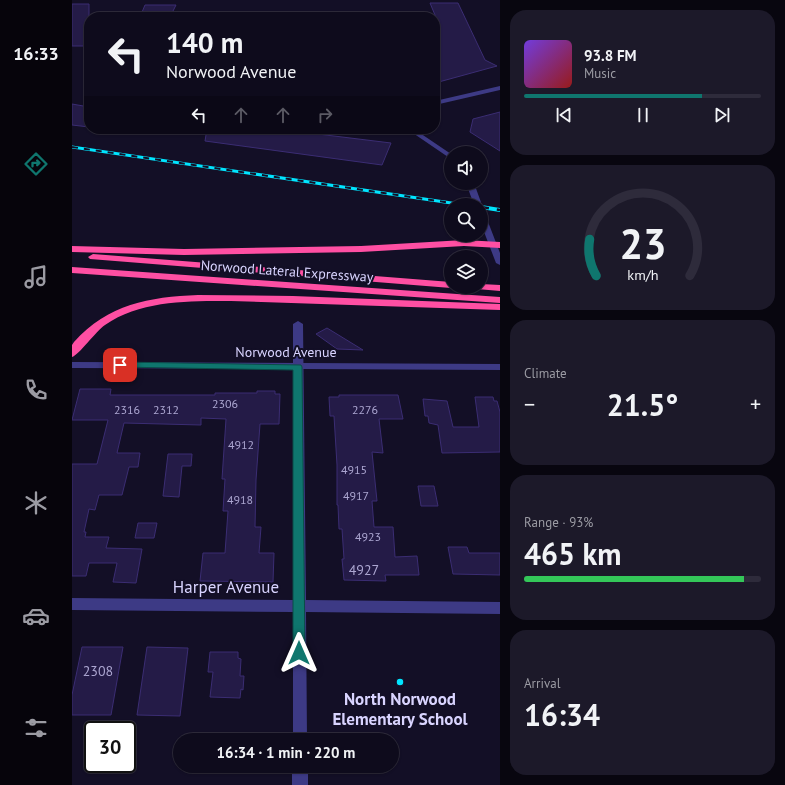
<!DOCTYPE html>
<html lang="en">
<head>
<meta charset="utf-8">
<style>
  :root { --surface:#0e0b1c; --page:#1c1929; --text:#f1f3f6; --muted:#9b9ba3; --line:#2e2b3b; --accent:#0f766e }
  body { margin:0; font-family:"PT Sans",sans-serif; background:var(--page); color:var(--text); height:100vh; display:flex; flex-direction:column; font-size:15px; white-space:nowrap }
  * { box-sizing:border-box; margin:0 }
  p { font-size:13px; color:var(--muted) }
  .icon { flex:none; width:22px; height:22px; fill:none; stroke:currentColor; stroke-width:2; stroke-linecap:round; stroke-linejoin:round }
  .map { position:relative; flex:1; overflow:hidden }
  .drawer { display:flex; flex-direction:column; gap:10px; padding:10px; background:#08060f; width:285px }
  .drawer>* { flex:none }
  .guide { position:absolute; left:12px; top:12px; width:356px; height:122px; border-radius:16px; box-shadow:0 1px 3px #0004,0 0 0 1px var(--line); background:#0e0b1c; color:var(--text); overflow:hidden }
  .tools { position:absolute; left:372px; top:146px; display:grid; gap:8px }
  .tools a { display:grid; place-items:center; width:44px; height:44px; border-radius:50%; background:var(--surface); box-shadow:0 1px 3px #0004,0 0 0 1px var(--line); font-size:20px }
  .speed { position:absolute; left:12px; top:721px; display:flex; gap:8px; font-size:20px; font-weight:700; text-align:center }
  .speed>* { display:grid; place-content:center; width:52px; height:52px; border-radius:50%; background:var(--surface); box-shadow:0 1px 3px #0004,0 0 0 1px var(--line); line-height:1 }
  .speed .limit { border:2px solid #111; border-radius:6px; background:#fff; color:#111 }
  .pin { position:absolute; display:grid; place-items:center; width:34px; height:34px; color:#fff; margin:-17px; border-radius:8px; box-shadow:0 2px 6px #0006 }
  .me { position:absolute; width:44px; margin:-22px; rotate:0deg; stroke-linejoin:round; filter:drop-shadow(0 0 3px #0008) }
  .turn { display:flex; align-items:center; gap:14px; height:84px; padding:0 16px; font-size:18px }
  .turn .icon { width:52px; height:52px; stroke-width:2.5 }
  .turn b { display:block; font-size:28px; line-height:34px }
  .lanes { display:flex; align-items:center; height:38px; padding:0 16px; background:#0003; justify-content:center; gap:20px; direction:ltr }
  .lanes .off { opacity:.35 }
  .big { font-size:30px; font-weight:700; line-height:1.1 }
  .drawer .card { flex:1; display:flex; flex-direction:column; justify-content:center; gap:6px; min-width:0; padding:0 14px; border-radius:16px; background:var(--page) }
  .drawer .dial { align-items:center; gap:0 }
  .dial svg { height:104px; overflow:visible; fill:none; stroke:var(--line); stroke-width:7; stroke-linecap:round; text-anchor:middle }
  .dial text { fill:var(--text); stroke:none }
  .song { display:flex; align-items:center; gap:12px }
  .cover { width:48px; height:48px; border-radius:6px; background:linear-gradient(135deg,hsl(260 70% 55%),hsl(0 70% 35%)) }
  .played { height:4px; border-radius:2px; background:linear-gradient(90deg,var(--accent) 75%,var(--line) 75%) }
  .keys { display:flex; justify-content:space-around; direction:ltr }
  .heat { display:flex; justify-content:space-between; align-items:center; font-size:22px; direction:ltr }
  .charge { height:6px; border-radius:3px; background:linear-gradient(90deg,#34c759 93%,var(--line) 0) }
  .trip { position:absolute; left:101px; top:733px; width:226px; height:40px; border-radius:20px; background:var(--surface); box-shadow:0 1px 3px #0004,0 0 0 1px var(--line); font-weight:700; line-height:40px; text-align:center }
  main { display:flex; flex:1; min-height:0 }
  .tabs { display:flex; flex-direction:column; width:72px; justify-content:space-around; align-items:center; background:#06040b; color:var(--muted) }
  .tabs .icon { width:28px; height:28px }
  .tabs .active { color:var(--accent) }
  .tabs b { font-size:18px; color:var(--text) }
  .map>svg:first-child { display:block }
  .building { fill:#241b47; stroke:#3b2d73 }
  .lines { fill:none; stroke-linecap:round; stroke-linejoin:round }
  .minor { fill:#3d3a85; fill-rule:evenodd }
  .tertiary { fill:#3d3a85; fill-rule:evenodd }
  .motorway { fill:#ff4fa3; fill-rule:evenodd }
  .rail-far1-casing { stroke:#00e5ff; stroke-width:3 }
  .rail-casing { stroke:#00e5ff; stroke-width:4 }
  .rail-far1 { stroke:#130f26; stroke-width:2; stroke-dasharray:6; stroke-linecap:butt }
  .rail { stroke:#130f26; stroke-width:2.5; stroke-dasharray:8; stroke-linecap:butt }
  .route { fill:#0f766e; stroke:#0a4d48 }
  .poi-dot { fill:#00e5ff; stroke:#130f26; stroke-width:1.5 }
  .labels { text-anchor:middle; stroke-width:4; stroke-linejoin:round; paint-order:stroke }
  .number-label { font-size:12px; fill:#aca6d1 }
  .street-label { font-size:14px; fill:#d9d4ff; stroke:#130f26 }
  .near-number-label { font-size:14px; fill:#aca6d1 }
  .near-street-label { font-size:17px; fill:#d9d4ff; stroke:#130f26 }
  .near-poi-label { font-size:17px; font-weight:bold; fill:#d9d4ff; stroke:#130f26 }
</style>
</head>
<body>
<main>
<nav class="tabs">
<b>16:33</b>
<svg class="icon active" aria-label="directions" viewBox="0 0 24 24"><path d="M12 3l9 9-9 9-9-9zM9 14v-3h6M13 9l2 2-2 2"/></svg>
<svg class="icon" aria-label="music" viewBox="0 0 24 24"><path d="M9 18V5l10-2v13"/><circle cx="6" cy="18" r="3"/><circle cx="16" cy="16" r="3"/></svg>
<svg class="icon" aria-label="phone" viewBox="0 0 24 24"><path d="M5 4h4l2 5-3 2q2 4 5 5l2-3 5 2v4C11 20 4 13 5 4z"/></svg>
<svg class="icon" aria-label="climate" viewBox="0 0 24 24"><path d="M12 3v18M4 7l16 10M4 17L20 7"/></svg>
<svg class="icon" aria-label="car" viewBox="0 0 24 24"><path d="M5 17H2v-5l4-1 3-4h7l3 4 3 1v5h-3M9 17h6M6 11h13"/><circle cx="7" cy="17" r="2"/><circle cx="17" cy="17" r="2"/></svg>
<svg class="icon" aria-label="filters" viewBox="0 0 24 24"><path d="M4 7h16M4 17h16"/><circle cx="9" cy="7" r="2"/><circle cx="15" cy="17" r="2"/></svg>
</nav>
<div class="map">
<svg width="428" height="785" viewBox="0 0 428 785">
  <rect width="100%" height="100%" fill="#130f26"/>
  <!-- building -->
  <path class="building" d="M358 3H386L413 60 425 66 363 83V15Z
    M0 4H17V46H0Z
    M73 5H104L98 17H68Z
    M0 104 17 107V127L0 125Z
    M428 112V151L398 132 401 119Z
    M135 129H205L319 143 310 165 133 141Z
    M255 328 291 350 265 349 244 334Z
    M8 389H39L38 395H143V393H185V391H203V394H208L207 424H188L184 480 183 527H189L187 553H202L201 582 128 581 131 553H153L156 511H151L153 479H150L154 419 129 418V425L52 423 45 453H68L66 467H57L50 495H27L23 510 17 509 12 532H14L13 537H37L34 548 70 549 64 583 41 582 45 563H17L14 576H0V464H25L36 420H0Z
    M267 395H326L331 419H307L311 453 300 452 305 501H300L302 527H321L323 557 345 556 347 575H313L314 581 272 580 270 559H272L270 529H267L266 505H265V465L262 416H258L257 397H267Z
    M403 397H421L422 401H425L428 412V452L370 453 366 425 357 423 356 416H353L351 399 375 401 381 427H407Z
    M96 454H120L119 466H110L107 497 91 496Z
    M346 486H362L366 506H349Z
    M66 523H85L82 538H63Z
    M376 547H395L397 553H428V575L381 574Z
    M10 647H51L39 715H0V695Z
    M75 647 116 648 108 716 65 715Z
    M138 652H166V658L169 659 168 676H172L171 690 169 689 168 698 138 697 141 672H136Z"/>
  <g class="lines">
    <!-- minor -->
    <path class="minor" d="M428 86V90L363 105V101Z
      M335 129H342L379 154V159Z
      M394 183H402L410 205 409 206 402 205Z
      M409 212 413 214 428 253V265L424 263 409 224Z
      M226 321 231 324 234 600 428 602V614L234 612 235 740H221V612L0 610V598L221 600V324Z
      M220 766H236V785H220Z"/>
    <!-- tertiary -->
    <path class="tertiary" d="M0 362 428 364V370L0 368Z"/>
    <!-- motorway -->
    <path class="motorway" d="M392 240 428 242V248L392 246 289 252 112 255 0 252V246L112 249 289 246Z
      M21 254 379 282V287H383L379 288 18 259 16 257Z
      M0 267 428 297V303L0 273Z
      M409 284 428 285V291L405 289 404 287H409Z
      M126 295 221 296 428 304V310L159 301C117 301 69 300 33 325 24 331 7 355 0 357V345L2 342C36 304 77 297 126 295Z"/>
    <defs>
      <path id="rail-far1" d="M0 147 393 205
        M409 207 412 208"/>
      <path id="rail" d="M409 207 428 210"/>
    </defs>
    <!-- rail-far1 casing -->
    <use href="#rail-far1" class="rail-far1-casing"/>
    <!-- rail casing -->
    <use href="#rail" class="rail-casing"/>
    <!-- rail-far1 -->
    <use href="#rail-far1" class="rail-far1"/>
    <!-- rail -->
    <use href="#rail" class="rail"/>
  </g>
  <!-- route -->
  <path class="route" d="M48 362 229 365 230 367 233 653 232 657 227 659 223 657 221 653V370L45 367 43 365Z"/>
  <!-- markers -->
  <circle class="poi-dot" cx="328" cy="682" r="4"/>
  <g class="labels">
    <!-- number labels -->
    <g class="number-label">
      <text x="153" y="408">2306</text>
      <text x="55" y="414">2316</text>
      <text x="94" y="414">2312</text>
      <text x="293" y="414">2276</text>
      <text x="169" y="449">4912</text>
      <text x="282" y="474">4915</text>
      <text x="284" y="500">4917</text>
      <text x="168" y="504">4918</text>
      <text x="296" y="541">4923</text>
    </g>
    <!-- street labels -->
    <g class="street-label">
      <text transform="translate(215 271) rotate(4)" y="5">Norwood Lateral Expressway</text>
      <text x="214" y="357">Norwood Avenue</text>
    </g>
    <!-- near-number labels -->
    <g class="near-number-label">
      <text x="292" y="575">4927</text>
      <text x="26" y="676">2308</text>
    </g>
    <!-- near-street labels -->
    <g class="near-street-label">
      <text x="154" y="593">Harper Avenue</text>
    </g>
    <!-- near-poi labels -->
    <g class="near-poi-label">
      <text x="328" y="705">North Norwood<tspan x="328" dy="20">Elementary School</tspan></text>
    </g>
  </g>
</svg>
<div class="tools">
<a><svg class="icon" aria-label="sound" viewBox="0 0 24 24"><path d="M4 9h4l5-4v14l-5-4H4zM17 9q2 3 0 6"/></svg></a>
<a><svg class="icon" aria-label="search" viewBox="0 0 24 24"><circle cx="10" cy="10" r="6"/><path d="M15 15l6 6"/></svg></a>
<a><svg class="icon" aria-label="layers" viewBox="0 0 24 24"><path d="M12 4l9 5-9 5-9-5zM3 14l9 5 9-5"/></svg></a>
</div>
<div class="speed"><div class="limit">30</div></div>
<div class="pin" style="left:48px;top:365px;background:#d93025"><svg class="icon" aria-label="arrive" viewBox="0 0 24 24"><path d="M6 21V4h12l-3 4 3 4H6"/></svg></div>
<svg class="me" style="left:227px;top:653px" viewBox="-20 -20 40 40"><path d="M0-17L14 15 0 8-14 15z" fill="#0f766e" stroke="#fff" stroke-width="4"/></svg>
<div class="trip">16:34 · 1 min · 220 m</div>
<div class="guide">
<div class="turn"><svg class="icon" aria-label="left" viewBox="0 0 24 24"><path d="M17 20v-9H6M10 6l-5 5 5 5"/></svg><div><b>140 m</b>Norwood Avenue</div></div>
<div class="lanes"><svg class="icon" aria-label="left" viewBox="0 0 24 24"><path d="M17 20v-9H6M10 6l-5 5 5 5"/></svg><svg class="icon off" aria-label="ahead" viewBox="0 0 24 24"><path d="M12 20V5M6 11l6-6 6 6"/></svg><svg class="icon off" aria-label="ahead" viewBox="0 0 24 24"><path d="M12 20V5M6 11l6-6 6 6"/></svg><svg class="icon off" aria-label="right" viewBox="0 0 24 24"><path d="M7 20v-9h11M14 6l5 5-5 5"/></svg></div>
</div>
</div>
<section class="drawer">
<div class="card">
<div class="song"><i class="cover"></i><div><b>93.8 FM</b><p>Music</p></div></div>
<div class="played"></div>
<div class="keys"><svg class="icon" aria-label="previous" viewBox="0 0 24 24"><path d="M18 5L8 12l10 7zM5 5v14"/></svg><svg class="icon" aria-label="pause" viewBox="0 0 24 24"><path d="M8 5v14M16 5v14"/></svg><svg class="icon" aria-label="next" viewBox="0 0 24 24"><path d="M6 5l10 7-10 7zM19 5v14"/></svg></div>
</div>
<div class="card dial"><svg viewBox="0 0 100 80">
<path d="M14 69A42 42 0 1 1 86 69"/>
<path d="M14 69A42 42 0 0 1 9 41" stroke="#0f766e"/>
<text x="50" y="56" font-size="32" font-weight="700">23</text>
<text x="50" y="72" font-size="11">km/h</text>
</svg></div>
<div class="card"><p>Climate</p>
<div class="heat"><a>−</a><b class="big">21.5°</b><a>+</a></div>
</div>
<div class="card"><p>Range · 93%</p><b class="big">465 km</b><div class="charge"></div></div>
<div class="card"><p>Arrival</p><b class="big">16:34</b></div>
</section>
</main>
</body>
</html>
